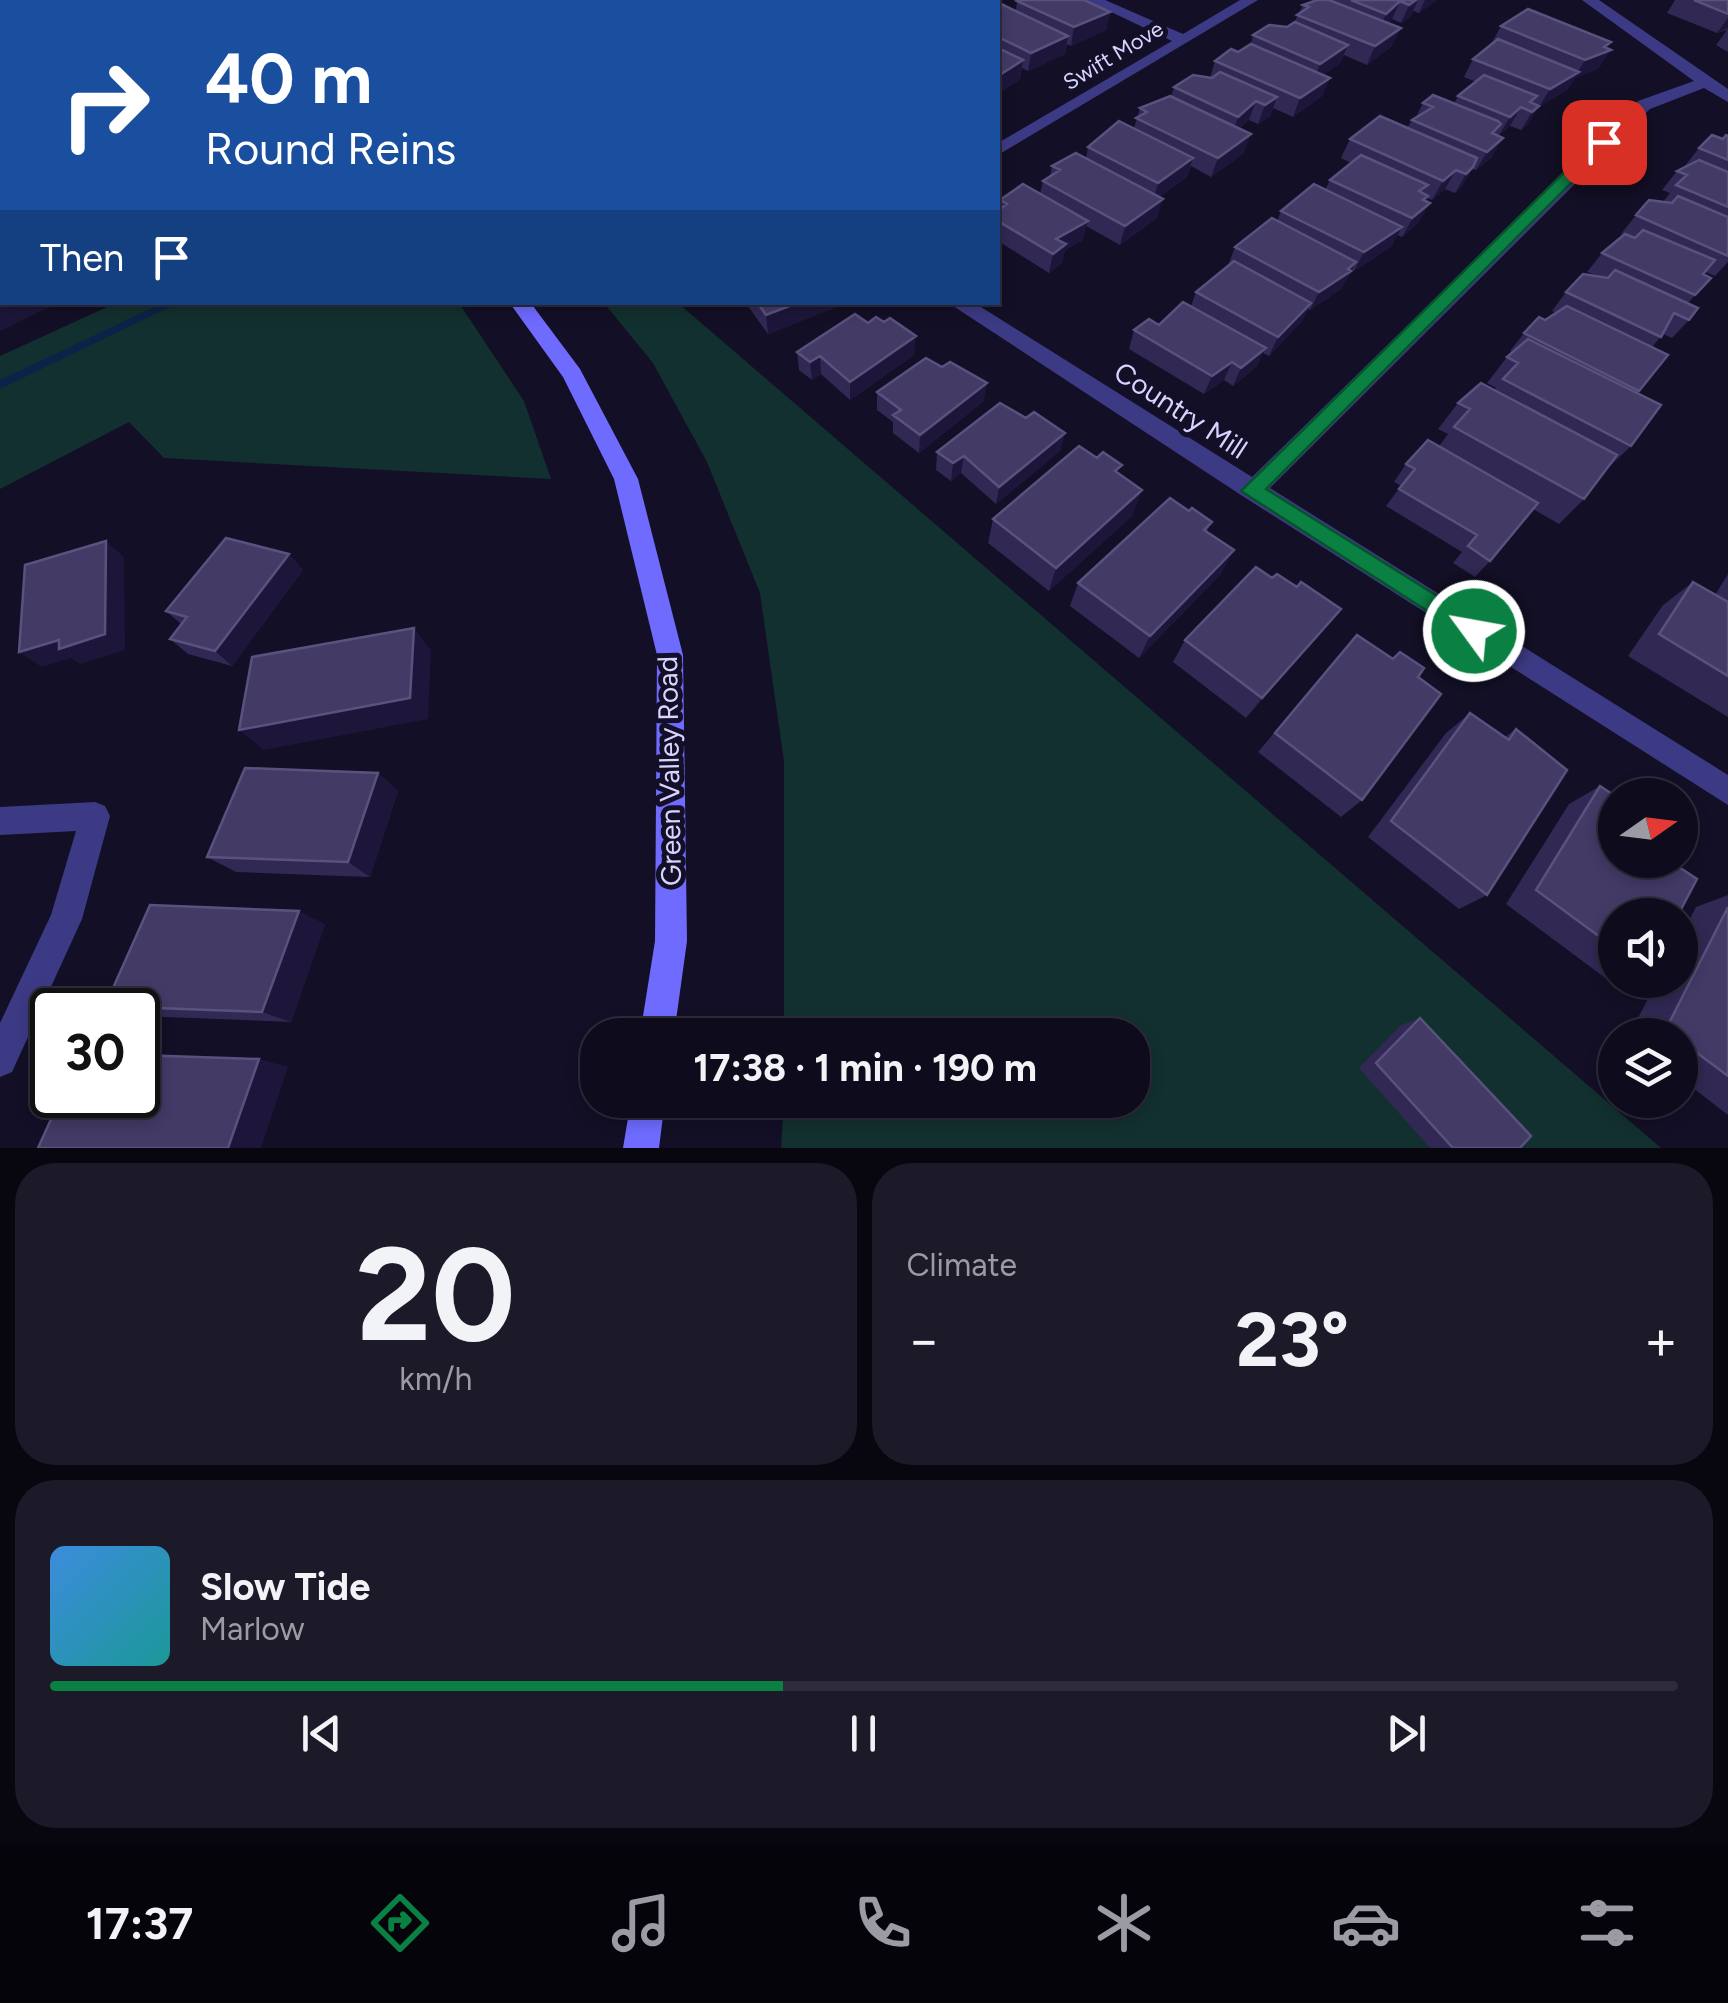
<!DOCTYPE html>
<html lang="en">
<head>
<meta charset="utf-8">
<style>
  :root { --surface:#0e0b1c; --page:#1c1929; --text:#f1f3f6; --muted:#9b9ba3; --line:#2e2b3b; --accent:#0b8043 }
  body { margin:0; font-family:Figtree,sans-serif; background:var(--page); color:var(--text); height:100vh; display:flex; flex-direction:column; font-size:38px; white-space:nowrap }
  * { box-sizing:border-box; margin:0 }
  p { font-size:32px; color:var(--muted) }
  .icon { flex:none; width:55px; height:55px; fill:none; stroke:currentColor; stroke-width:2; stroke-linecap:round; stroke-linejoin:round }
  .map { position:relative; height:1148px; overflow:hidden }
  .side { display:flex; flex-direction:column; gap:15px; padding:15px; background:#08060f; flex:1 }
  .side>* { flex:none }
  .hud { position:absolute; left:0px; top:0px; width:1000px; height:305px; box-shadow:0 5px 15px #0003,0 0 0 2px var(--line); background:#1a4fa0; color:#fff; overflow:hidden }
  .needle { width:65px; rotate:76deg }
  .tools { position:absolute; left:1598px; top:778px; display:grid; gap:20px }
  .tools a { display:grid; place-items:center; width:100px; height:100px; border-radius:50%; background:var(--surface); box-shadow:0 5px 15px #0003,0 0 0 2px var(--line); font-size:50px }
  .speed { position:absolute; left:30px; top:988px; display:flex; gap:20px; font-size:50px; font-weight:700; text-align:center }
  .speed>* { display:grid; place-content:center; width:130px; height:130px; border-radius:50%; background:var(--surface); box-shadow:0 5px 15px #0003,0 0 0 2px var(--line); line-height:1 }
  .speed .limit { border:5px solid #111; border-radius:15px; background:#fff; color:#111 }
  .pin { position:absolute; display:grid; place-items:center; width:85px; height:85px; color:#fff; margin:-42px; border-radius:20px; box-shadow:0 5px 15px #0006 }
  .me { position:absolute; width:110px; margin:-55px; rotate:302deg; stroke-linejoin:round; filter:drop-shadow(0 0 8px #0008) }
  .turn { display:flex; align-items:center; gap:35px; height:210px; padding:0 40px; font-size:45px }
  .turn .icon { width:130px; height:130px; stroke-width:2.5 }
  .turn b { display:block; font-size:70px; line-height:85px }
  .then { display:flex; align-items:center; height:95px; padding:0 40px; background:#0003; gap:20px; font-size:38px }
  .big { font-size:75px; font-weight:700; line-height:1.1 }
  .side .card { flex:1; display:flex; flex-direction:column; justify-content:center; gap:15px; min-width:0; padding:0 35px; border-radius:40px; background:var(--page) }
  .side .dial { align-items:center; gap:0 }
  .dial b { font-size:130px; line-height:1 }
  .song { display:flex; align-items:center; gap:30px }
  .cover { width:120px; height:120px; border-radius:15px; background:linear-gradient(135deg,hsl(210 70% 55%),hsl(180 70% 35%)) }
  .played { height:10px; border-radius:5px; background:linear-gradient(90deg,var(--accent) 45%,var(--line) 45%) }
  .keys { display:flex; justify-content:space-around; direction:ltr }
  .heat { display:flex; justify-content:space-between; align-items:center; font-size:55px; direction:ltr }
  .side .tiles { flex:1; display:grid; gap:15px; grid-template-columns:1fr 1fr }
  .card:last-child { grid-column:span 2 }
  .trip { position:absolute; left:580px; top:1018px; width:570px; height:100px; border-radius:40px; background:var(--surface); box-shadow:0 5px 15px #0003,0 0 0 2px var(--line); font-weight:700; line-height:100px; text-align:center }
  .tabs { display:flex; height:160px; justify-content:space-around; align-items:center; background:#06040b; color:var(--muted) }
  .tabs .icon { width:70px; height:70px }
  .tabs .on { color:var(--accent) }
  .tabs b { font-size:45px; color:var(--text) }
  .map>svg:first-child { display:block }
  .green { fill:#12302f }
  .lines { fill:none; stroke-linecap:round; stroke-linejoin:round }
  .stream { fill:#0c2248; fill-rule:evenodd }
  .lane { stroke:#3d3a85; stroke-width:20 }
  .street { fill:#3d3a85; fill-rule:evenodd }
  .secondary { fill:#6f6bff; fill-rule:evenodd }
  .wall { fill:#312854 }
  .shaded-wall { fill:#1d163a }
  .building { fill:#433a66; stroke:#5a527e; stroke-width:2.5 }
  .route { fill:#0b8043; stroke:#07532c; stroke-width:2.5 }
  .labels { text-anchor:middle; stroke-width:10; stroke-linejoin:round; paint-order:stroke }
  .far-street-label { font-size:22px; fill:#d9d4ff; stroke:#130f26 }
  .street-label { font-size:28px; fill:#d9d4ff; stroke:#130f26 }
</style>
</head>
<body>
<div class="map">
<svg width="1728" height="1148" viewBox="0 0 1728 1148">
  <rect width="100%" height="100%" fill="#130f26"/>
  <!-- green -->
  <path class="green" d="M118 302 459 303 524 401 551 479 164 458 129 422 0 489V356Z
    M604 303H678L1661 1148H781L784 1100H1132V1035H784V761L760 593 707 462 653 363Z"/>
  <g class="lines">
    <!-- stream -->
    <path class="stream" d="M165 302H180L0 389V380Z"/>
    <!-- lane -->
    <path class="lane" d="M908 2 911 0"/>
    <!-- street -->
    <path class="street" d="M1086 0H1105L1183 34 1240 0H1258L998 155V143L1172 41Z
      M1582 0H1599L1728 89V102L1704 88 1650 109 1270 488 1728 775V805L1244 497 947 302H973L1252 477 1638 101 1694 81Z
      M2 205V217L0 218V206Z
      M95 802 105 806 110 816 82 919 12 1072 0 1077V1023L51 915 76 831 0 835V807Z"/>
    <!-- secondary -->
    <path class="secondary" d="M185 0H201L202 2H186Z
      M509 302H530L580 369 638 479 683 655 687 941 674 1035H640L655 941 657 655 614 479 563 377Z
      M631 1100H665L659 1148H623Z"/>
  </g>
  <!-- wall -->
  <path class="wall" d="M1317 0H1437L1419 13 1413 11 1410 17 1401 23 1392 19 1388 23 1392 46 1367 65 1344 55 1340 63 1323 75 1330 78 1322 96 1293 117 1273 108 1270 116 1258 124 1249 120 1239 129 1244 153 1211 177 1191 166 1187 177 1159 197 1157 218 1120 245 1086 226 1083 240 1065 250 1062 263 1049 273 998 241V211L1000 200 1040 194 1043 181 1050 176 1052 166 1086 159 1088 147 1134 128 1140 108 1171 97 1174 87 1210 78 1215 61 1238 52 1251 44 1253 35 1287 27 1294 23 1303 5Z
    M1675 0H1728V52L1716 45 1727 30 1717 33 1667 13Z
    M1017 1 1110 12 1106 30 1071 46 1067 44 1065 54 1028 71 1022 68 1020 79 998 94V4L1016 11Z
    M1501 26 1607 48 1599 68 1575 78 1567 90 1538 107 1528 124 1521 130 1510 126 1499 135 1492 157 1476 170 1472 169 1462 186 1455 193 1445 189 1432 200 1427 198 1419 222 1402 237 1397 235 1392 246 1354 271 1352 270 1341 289 1310 310 1308 309 1302 321 1269 356 1263 353 1257 366 1233 386 1224 380 1204 394 1129 349 1134 330 1159 325 1191 306 1196 292 1228 266 1235 247 1277 221 1281 211 1325 190 1330 180 1351 163 1341 158 1350 139 1407 128 1412 120 1416 117 1423 103 1454 104 1458 96 1476 82 1464 77 1473 59 1491 44Z
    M1728 136V262L1715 276 1705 272 1703 274 1711 278 1688 303 1689 320 1672 338 1663 334 1652 347 1668 355 1637 393 1631 446 1605 471 1584 499 1559 524 1533 509 1490 561 1475 577 1453 563 1462 552 1386 506 1401 486 1394 482 1406 464 1439 446 1448 434 1438 429 1458 403 1494 390 1496 388 1487 383 1507 357 1512 352 1510 351 1524 333 1557 313 1552 311 1566 292 1598 276 1587 272 1602 253 1623 235 1621 234 1636 215 1663 202 1670 193 1662 190 1677 171 1684 167 1699 148Z
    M745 302H849L768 334Z
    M884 322 914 355 850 400 821 374 812 380 799 370 797 352 868 323Z
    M942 367 984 401 919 453 893 433V422L877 410V392Z
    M1026 418 1065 433 1060 451 996 504 961 473 951 481 936 470 937 452Z
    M1119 474 1133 515 1049 591 988 543 993 519Z
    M1189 511 1212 522 1207 531 1221 574 1139 658 1070 606 1078 583Z
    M289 554 303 570 232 666 188 654 170 639 181 624 166 611Z
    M1728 574V717L1628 656 1663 605 1693 582 1715 595Z
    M1272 578 1297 587 1323 631 1246 718 1173 662 1185 640Z
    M1357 635 1418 677 1362 800 1341 817 1258 752Z
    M1470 713 1505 737 1516 729 1487 895 1459 909 1368 837 1446 733Z
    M378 773 398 791 370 877 236 872 207 857Z
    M1600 786 1615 915V980H1623L1612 983 1506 904 1569 804Z
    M1728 895V1115L1680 1078V1035H1629L1658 980H1680V938L1696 907Z
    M325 924 291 1022 140 1016 138 1015V1010H119L105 1006Z
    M1420 1018 1520 1148H1430L1359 1068 1401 1025Z"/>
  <!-- shaded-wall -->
  <path class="shaded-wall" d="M1416 0H1418L1410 17 1401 23 1409 5Z
    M1425 0H1437L1419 13Z
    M1400 1 1392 19 1378 32 1386 14Z
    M1110 12 1106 30 1071 46 1074 27Z
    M1728 18V28L1717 33Z
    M1401 28 1392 46 1367 65 1375 46Z
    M1068 36 1065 54 1028 71 1031 53Z
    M1611 42 1604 53 1611 50 1599 68 1575 78 1567 90 1539 107 1550 89 1577 73 1585 60Z
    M1348 45 1340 63 1313 83 1320 64Z
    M1023 60 1020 79 998 94V76Z
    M1330 78 1322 96 1293 117 1300 98Z
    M1277 97 1270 116 1258 124 1265 105Z
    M1256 101 1249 120 1232 135 1238 117Z
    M1539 106 1528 124 1521 130 1532 112Z
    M1521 107 1510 126 1499 135 1510 117Z
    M2 130V154L0 155V131Z
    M1251 134 1244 153 1211 177 1218 158Z
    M1503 138 1492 157 1476 170 1487 152Z
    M1193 158 1187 177 1153 202 1158 183Z
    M1473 167 1462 186 1455 193 1466 174Z
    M1456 170 1445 189 1432 200 1443 181Z
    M1428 196 1419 212 1430 203 1419 222 1402 237 1423 200Z
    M1163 199 1157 218 1120 245 1125 226Z
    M1088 221 1083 240 1065 250 1062 263 1049 273 1056 239Z
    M1402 227 1392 246 1354 271 1364 252Z
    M1356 262 1341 289 1310 310 1319 292Z
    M3 302H60L0 331V304Z
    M800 302H849L768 334 766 315Z
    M1311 303 1302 321 1269 356 1278 337Z
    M916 336 914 355 850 400V382Z
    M1266 348 1257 366 1233 386 1241 368Z
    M820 356 821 374 812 380 810 362Z
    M1232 362 1224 380 1204 394 1212 376Z
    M987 383 984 401 919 453 920 435Z
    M1065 433 1060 451 996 504 999 487Z
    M964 456 961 473 951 481 953 463Z
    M1142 490 1133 515 1049 591 1056 568Z
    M106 541 124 557 125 650 80 664 71 658 42 667 19 652Z
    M1234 550 1221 574 1139 658 1150 636Z
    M289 554 303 570 232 666 215 651Z
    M1341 609 1323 631 1246 718 1262 698Z
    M414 628 431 650 428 719 264 750 239 730Z
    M378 773 398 791 370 877 348 862Z
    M299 911 325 924 291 1022 262 1012Z
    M259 1059 288 1067 261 1148H228Z"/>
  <!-- building -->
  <path class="building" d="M1020 0H1084L1110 12 1074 27 1017 1Z
    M1317 0H1329L1401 28 1375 46 1297 15 1309 7 1303 5Z
    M1351 0H1416L1409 5 1400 1 1386 14Z
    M1694 0H1728V14Z
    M999 3 1068 36 1031 53 998 37Z
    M1528 9 1611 42 1604 47 1611 50 1585 60 1501 26Z
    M1295 22 1348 45 1320 64 1253 35 1269 25 1287 27Z
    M1498 39 1579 72 1550 89 1473 59Z
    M1251 44 1330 78 1300 98 1215 61 1231 49 1238 52Z
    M998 48 1023 60 998 76Z
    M1220 72 1277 97 1265 105 1256 101 1238 117 1174 87 1193 75 1212 78Z
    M1484 75 1537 96 1530 102 1539 106 1532 112 1521 107 1510 117 1458 96Z
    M1433 95 1498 121 1501 124 1492 133 1503 138 1487 152 1412 120 1433 107 1423 103Z
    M1170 96 1251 134 1218 158 1136 118 1147 112 1140 108Z
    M2 98V130L0 131V99Z
    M1380 116 1477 158 1473 167 1466 174 1456 170 1443 181 1350 139Z
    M1119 121 1193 158 1158 183 1088 147Z
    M1712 135 1723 139 1726 135 1728 136V160L1699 148Z
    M1076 153 1163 199 1125 226 1043 181 1060 170 1052 166Z
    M1361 155 1428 185 1419 191 1428 196 1423 200 1430 203 1412 218 1330 180Z
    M1699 160 1728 172V207L1676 185 1687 175 1677 171Z
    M1023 184 1088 221 1056 239 1066 244 1053 254 998 221V211L1007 204 1000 200Z
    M1314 184 1402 227 1364 252 1281 211Z
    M1678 196 1728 217V256L1636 215 1649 200 1672 203Z
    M1272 218 1356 262 1348 269 1351 271 1319 292 1235 247Z
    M1643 230 1715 260 1703 274 1711 278 1695 295 1602 253 1625 234 1635 238Z
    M0 231 2 233 3 302 0 304Z
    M1234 261 1311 303 1278 337 1196 292Z
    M1615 270 1698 308 1689 320 1674 313 1661 337 1566 292 1583 274 1608 278Z
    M757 302H800L766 315Z
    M1183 302 1266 348 1241 368 1232 362 1212 376 1134 330 1149 319 1159 325Z
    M1567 306 1668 355 1639 391 1524 333 1539 317 1545 320Z
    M855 314 868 323 876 317 884 322 890 318 916 336 850 382 820 356 810 362 797 352Z
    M1528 339 1661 405 1631 446 1503 379 1518 363 1507 357Z
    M926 358 942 367 950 362 987 383 920 435 893 415 901 410 877 392Z
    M1481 383 1617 455 1584 499 1454 427 1470 409 1458 403Z
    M1000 403 1026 418 1034 412 1065 433 999 487 964 456 953 463 937 452Z
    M1428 440 1538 503 1490 561 1468 546 1477 535 1399 489 1415 469 1406 464Z
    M1079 446 1097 458 1103 452 1122 465 1115 471 1142 490 1056 568 993 519Z
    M1170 498 1189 511 1192 508 1212 522 1204 530 1234 550 1150 636 1078 583Z
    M226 538 289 554 215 651 170 639 187 617 166 611Z
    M106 541 105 634 59 649V640L19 652 25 565Z
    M1256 567 1272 578 1277 574 1297 587 1301 582 1341 609 1262 698 1185 640Z
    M1693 582 1728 602V676L1659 634Z
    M414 628 410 698 239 730 252 657Z
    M1357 635 1393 659 1400 652 1424 668 1418 677 1441 694 1362 800 1275 733Z
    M1470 713 1509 740 1516 729 1567 770 1487 895 1391 821Z
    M245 768 378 773 348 862 207 857Z
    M1600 786 1615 796V860H1668L1697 879 1678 915H1615V948L1536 890Z
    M150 905 299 911 262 1012 105 1006Z
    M1728 907V1076L1680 1040V1035H1674L1666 1029Z
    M1420 1018 1531 1136 1520 1148H1453L1376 1063Z
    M138 1055 259 1059 228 1148H38L62 1095H138Z"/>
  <!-- route -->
  <path class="route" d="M1599 138 1612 142 1266 489 1482 624 1486 631 1474 641 1241 491Z"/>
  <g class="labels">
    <!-- far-street labels -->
    <g class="far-street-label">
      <text transform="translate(1113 55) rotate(-31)" y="8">Swift Move</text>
    </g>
    <!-- street labels -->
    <g class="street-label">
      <text transform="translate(1181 410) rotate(33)" y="10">Country Mill</text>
      <text transform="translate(669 771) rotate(-91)" y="10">Green Valley Road</text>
    </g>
  </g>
</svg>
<div class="tools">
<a><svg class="needle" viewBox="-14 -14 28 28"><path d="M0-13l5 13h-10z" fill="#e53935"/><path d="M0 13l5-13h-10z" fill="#9b9ba3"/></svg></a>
<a><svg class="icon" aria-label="sound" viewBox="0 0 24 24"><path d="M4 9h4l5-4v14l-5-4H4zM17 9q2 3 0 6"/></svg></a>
<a><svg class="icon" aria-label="layers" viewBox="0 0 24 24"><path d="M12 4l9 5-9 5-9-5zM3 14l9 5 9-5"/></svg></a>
</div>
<div class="speed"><div class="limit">30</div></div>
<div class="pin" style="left:1604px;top:142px;background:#d93025"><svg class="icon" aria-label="arrive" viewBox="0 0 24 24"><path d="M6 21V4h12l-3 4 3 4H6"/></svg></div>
<svg class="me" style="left:1474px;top:631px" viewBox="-20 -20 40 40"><circle r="17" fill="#0b8043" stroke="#fff" stroke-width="3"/><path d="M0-11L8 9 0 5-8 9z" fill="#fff"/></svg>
<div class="trip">17:38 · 1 min · 190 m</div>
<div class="hud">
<div class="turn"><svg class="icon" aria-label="right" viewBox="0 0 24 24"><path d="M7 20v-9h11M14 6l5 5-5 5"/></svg><div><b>40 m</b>Round Reins</div></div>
<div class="then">Then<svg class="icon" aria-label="arrive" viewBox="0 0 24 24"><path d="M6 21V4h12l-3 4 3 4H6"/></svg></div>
</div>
</div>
<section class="side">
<div class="tiles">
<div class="card dial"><b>20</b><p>km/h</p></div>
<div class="card"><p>Climate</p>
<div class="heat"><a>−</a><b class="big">23°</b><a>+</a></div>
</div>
<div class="card">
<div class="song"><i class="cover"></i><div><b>Slow Tide</b><p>Marlow</p></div></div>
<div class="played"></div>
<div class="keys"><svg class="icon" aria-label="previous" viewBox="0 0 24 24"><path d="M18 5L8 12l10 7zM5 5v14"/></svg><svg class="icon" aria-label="pause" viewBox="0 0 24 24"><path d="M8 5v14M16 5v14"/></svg><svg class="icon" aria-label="next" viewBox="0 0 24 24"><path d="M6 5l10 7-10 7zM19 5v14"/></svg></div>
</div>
</div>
</section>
<nav class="tabs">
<b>17:37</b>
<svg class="icon on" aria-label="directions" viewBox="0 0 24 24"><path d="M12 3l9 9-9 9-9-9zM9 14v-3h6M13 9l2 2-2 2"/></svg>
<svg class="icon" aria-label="music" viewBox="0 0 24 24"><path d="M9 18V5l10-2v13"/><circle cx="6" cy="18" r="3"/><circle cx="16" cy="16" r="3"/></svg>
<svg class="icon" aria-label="phone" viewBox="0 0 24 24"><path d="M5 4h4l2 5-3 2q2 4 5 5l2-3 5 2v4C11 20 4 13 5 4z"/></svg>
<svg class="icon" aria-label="climate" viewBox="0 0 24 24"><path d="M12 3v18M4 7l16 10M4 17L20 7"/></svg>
<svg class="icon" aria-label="car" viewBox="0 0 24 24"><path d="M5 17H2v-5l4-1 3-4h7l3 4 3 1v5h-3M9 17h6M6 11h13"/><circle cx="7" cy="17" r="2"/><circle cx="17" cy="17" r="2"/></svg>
<svg class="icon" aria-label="filters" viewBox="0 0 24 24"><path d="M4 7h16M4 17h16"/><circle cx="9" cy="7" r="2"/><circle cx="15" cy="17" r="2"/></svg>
</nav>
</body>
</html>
